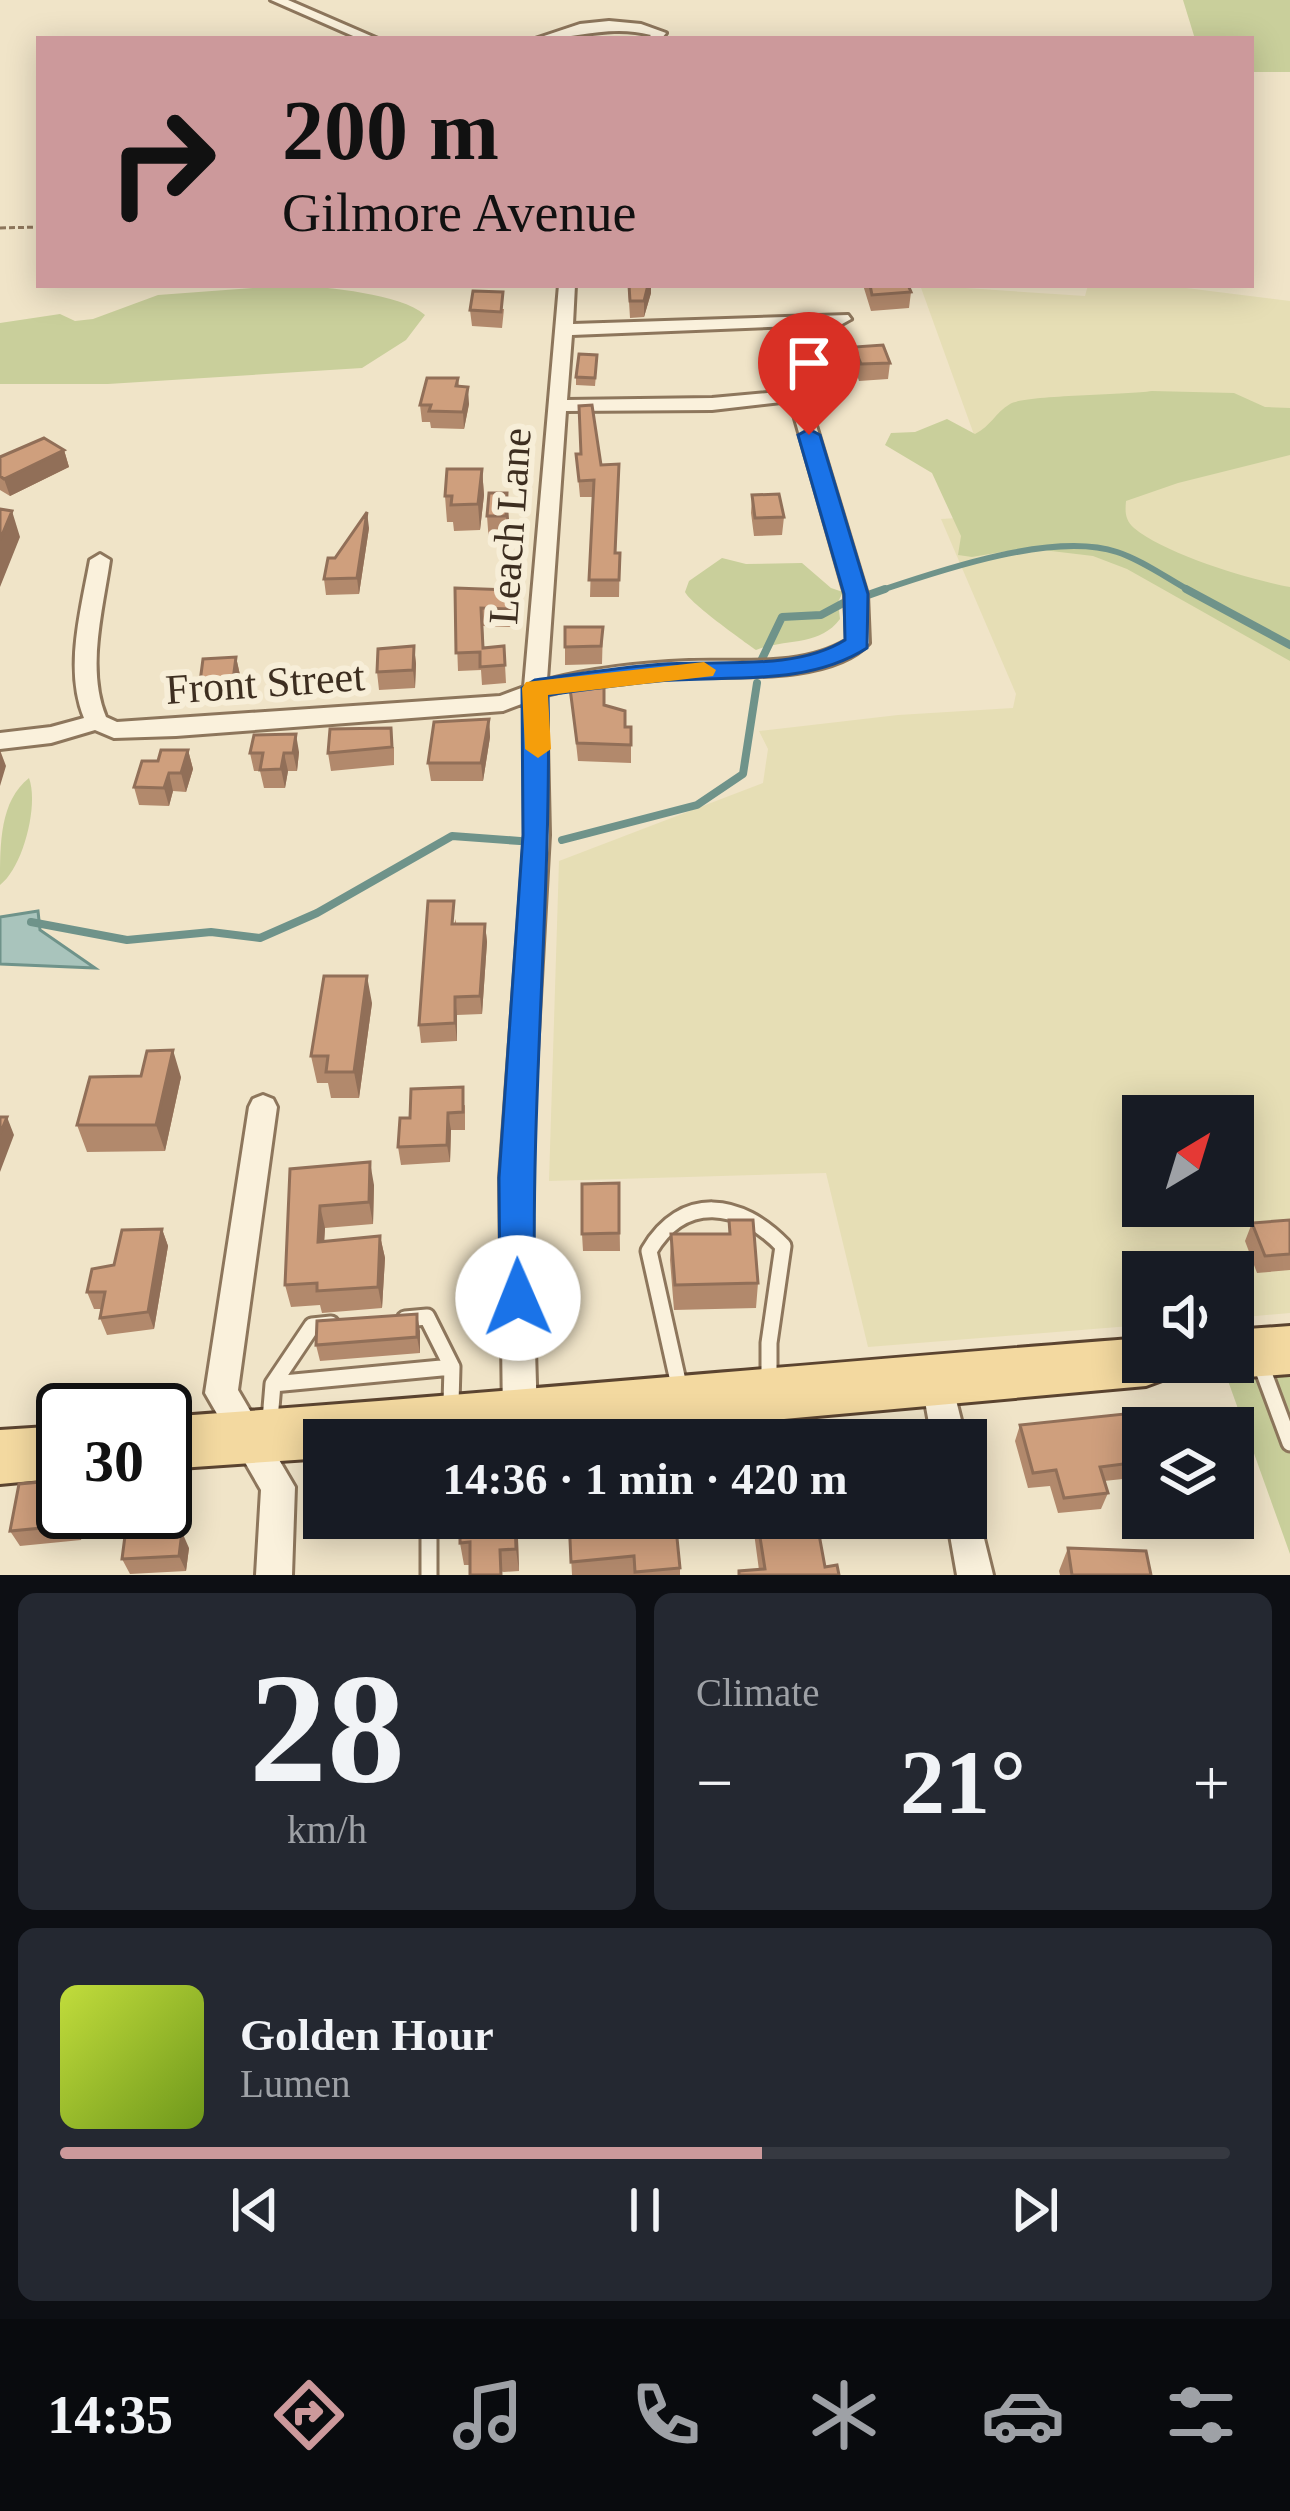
<!DOCTYPE html>
<html lang="en">
<head>
<meta charset="utf-8">
<style>
  :root { --surface:#171b24; --page:#242831; --text:#f1f3f6; --muted:#9ea1a6; --line:#363941; --accent:#cc999b }
  body { margin:0; font-family:Georgia,serif; background:var(--page); color:var(--text); height:100vh; display:flex; flex-direction:column; font-size:45px; white-space:nowrap }
  * { box-sizing:border-box; margin:0 }
  p { font-size:39px; color:var(--muted) }
  .icon { flex:none; width:66px; height:66px; fill:none; stroke:currentColor; stroke-width:2; stroke-linecap:round; stroke-linejoin:round }
  .map { position:relative; height:1575px; overflow:hidden }
  .drawer { display:flex; flex-direction:column; gap:18px; padding:18px; background:#0d0f14; flex:1 }
  .drawer>* { flex:none }
  .guide { position:absolute; left:36px; top:36px; width:1218px; height:252px; border-radius:0px; box-shadow:0 6px 30px #0003; background:#cc999b; color:#111; overflow:hidden }
  .needle { width:78px; rotate:38deg }
  .fabs { position:absolute; left:1122px; top:1095px; display:grid; gap:24px }
  .fabs a { display:grid; place-items:center; width:132px; height:132px; border-radius:0px; background:var(--surface); box-shadow:0 6px 30px #0003; font-size:60px }
  .speed { position:absolute; left:36px; top:1383px; display:flex; gap:24px; font-size:60px; font-weight:700; text-align:center }
  .speed>* { display:grid; place-content:center; width:156px; height:156px; border-radius:50%; background:var(--surface); box-shadow:0 6px 30px #0003; line-height:1 }
  .speed .limit { border:6px solid #111; border-radius:18px; background:#fff; color:#111 }
  .pin { position:absolute; display:grid; place-items:center; width:102px; height:102px; color:#fff; margin:-123px -51px; border-radius:50% 50% 50% 0; rotate:-45deg; box-shadow:0 0 12px #0007 }
  .pin .icon { rotate:45deg }
  .me { position:absolute; width:132px; margin:-66px; rotate:359deg; stroke-linejoin:round; filter:drop-shadow(0 0 9px #0008) }
  .turn { display:flex; align-items:center; gap:42px; height:252px; padding:0 48px; font-size:54px }
  .turn .icon { width:156px; height:156px; stroke-width:2.5 }
  .turn b { display:block; font-size:84px; line-height:102px }
  .big { font-size:90px; font-weight:700; line-height:1.1 }
  .drawer .widget { flex:1; display:flex; flex-direction:column; justify-content:center; gap:18px; min-width:0; padding:0 42px; border-radius:18px; background:var(--page) }
  .drawer .dial { align-items:center; gap:0 }
  .dial b { font-size:156px; line-height:1 }
  .song { display:flex; align-items:center; gap:36px }
  .cover { width:144px; height:144px; border-radius:18px; background:linear-gradient(135deg,hsl(70 70% 55%),hsl(80 70% 35%)) }
  .played { height:12px; border-radius:6px; background:linear-gradient(90deg,var(--accent) 60%,var(--line) 60%) }
  .keys { display:flex; justify-content:space-around; direction:ltr }
  .heat { display:flex; justify-content:space-between; align-items:center; font-size:66px; direction:ltr }
  .drawer .tiles { flex:1; display:grid; gap:18px; grid-template-columns:1fr 1fr }
  .widget:last-child { grid-column:span 2 }
  .trip { position:absolute; left:303px; top:1419px; width:684px; height:120px; border-radius:0px; background:var(--surface); box-shadow:0 6px 30px #0003; font-weight:700; line-height:120px; text-align:center }
  .menu { display:flex; height:192px; justify-content:space-around; align-items:center; background:#090b0e; color:var(--muted) }
  .menu .icon { width:84px; height:84px }
  .menu .selected { color:var(--accent) }
  .menu b { font-size:54px; color:var(--text) }
  .map>svg:first-child { display:block }
  .farmland { fill:#e6deb5; fill-rule:evenodd }
  .green { fill:#c9cf9b }
  .water { fill:#a9c4bc; stroke:#6f938a; stroke-width:3 }
  .lines { fill:none; stroke-linecap:round; stroke-linejoin:round }
  .stream-far1 { stroke:#6f938a; stroke-width:6 }
  .stream { stroke:#6f938a; stroke-width:8 }
  .lane-casing { stroke:#8d765c; stroke-width:21 }
  .street-casing { stroke:#8d765c; stroke-width:6 }
  .primary-casing { stroke:#5b4430; stroke-width:6 }
  .path { stroke:#8d765c; stroke-width:3; stroke-dasharray:6 3; stroke-linecap:butt }
  .lane { stroke:#faf1dc; stroke-width:15 }
  .street { fill:#faf1dc; fill-rule:evenodd }
  .primary { fill:#f3d9a0; fill-rule:evenodd }
  .wall { fill:#b2896c }
  .shaded-wall { fill:#916f58 }
  .building { fill:#cf9f7d; stroke:#916f58; stroke-width:3 }
  .route { fill:#1a73e8; stroke:#114b97; stroke-width:3 }
  .slow { fill:#f59e0b }
  .labels { text-anchor:middle; stroke-width:12; stroke-linejoin:round; paint-order:stroke }
  .street-label { font-size:42px; fill:#3d2e20; stroke:#f7eed8 }
</style>
</head>
<body>
<div class="map">
<svg width="1290" height="1575" viewBox="0 0 1290 1575">
  <rect width="100%" height="100%" fill="#f0e4c8"/>
  <!-- farmland -->
  <path class="farmland" d="M920 285 1085 296 1088 285H1162L1290 301V1313L1233 1318V1272H1143V1325L868 1347 826 1173 549 1181 559 861 763 783 768 749 759 731 898 715 1013 708 1016 694 941 519 1003 515ZM1143 1116H1233V1206H1143Z"/>
  <!-- green -->
  <path class="green" d="M1183 0H1290V72H1251V39H1195Z
    M295 285C328 288 400 293 425 315L406 340 362 368 108 384H0V323L60 314 75 321 93 319 158 295Z
    M1152 391 1234 393 1265 407 1290 408V455L1178 483 1126 501C1125 512 1125 520 1134 528 1167 555 1248 579 1290 587V661L1127 569 1093 556 1026 548 972 557 958 555 961 536 932 473 885 445 891 433 915 432 947 419 975 434C991 426 995 413 1010 404 1024 395 1125 395 1152 391Z
    M722 558 746 564 802 563 831 588 843 592 838 602 840 619C819 647 786 638 756 650 742 640 690 603 685 592L689 581Z
    M29 778C39 805 23 868 0 885 0 842 0 801 29 778Z
    M1290 1376V1554L1227 1378Z"/>
  <!-- water -->
  <path class="water" d="M38 911 40 930 95 968 0 964V917Z"/>
  <g class="lines">
    <!-- stream-far1 -->
    <path class="stream-far1" d="M876 592C938 571 1053 531 1117 552 1142 560 1168 579 1192 592"/>
    <!-- stream -->
    <path class="stream" d="M1186 589 1290 645
      M868 595 885 589
      M761 661 782 617 821 615 847 601
      M562 840 697 805 743 774 757 683
      M31 922 127 940 211 932 260 938 317 913 452 836 520 841"/>
    <defs>
      <path id="lane" d="M405 1319 427 1317 452 1367
        M1261 1365 1290 1443
        M273 1384 312 1326 331 1324
        M680 1390 649 1251C683 1193 740 1201 783 1246L769 1343V1385
        M270 1420 273 1384 452 1367 450 1440
        M429 1518V1575"/>
      <path id="street" d="M271 0H288L378 39H360Z
        M609 21 641 24 666 33 661 39H647L651 35C610 24 576 39 535 39L580 24Z
        M559 285H575L573 324 848 315 851 319 842 324 572 335 567 400 712 398 835 387V395L808 399 867 594 869 643C827 689 709 673 649 678 614 680 580 686 546 695L549 835 530 1178 537 1418 532 1429 520 1434 508 1429 503 1418 500 1178 525 835 524 703 503 711 176 736 114 738 95 730 51 743 0 749V733L51 727 84 718C64 669 81 610 90 560L100 554 110 560C103 609 86 669 106 717L117 722 500 696 524 687ZM790 401 845 594 847 640C801 668 741 659 689 661 641 663 593 668 547 680L566 411 712 410Z
        M263 1095 273 1099 277 1107 238 1390 295 1487 292 1575H256L261 1490 205 1393 249 1107 253 1099Z
        M937 1364 948 1368 966 1440H932L921 1379 926 1368Z
        M966 1502 976 1506 993 1575H957L947 1518H966Z"/>
      <path id="primary" d="M1290 1326V1374L1233 1378 1215 1371 1210 1362H1233V1330Z
        M1143 1338V1362H1172L1165 1379 1146 1386 554 1440H324V1458L165 1469V1417C491 1394 817 1363 1143 1338Z
        M63 1426V1478L0 1484V1430Z"/>
    </defs>
    <!-- lane casing -->
    <use href="#lane" class="lane-casing"/>
    <!-- street casing -->
    <use href="#street" class="street-casing"/>
    <!-- primary casing -->
    <use href="#primary" class="primary-casing"/>
    <!-- path -->
    <path class="path" d="M0 228 39 227"/>
    <!-- lane -->
    <use href="#lane" class="lane"/>
    <!-- street -->
    <use href="#street" class="street"/>
    <!-- primary -->
    <use href="#primary" class="primary"/>
  </g>
  <!-- wall -->
  <path class="wall" d="M628 285 651 293 644 317 630 318Z
    M863 285H908L911 292 909 308 871 311Z
    M504 309 502 328 472 326 470 310Z
    M854 347 890 363 888 379 859 381 853 363Z
    M597 363 595 386 576 385V377Z
    M458 378 459 386 469 404 464 429 431 428 430 422H422L420 405Z
    M64 450 69 467 10 496 0 490V457Z
    M576 454 601 465 619 464 616 553H620L619 597H590L593 497H580Z
    M482 469 484 495 480 530 454 531 453 522H447L445 496Z
    M489 493 509 519 508 542 489 543 487 516Z
    M752 495 784 517 782 535 754 536 751 513Z
    M369 528 359 594 326 595 324 579 335 558Z
    M455 588 512 590 514 608 510 627 483 626 484 648 504 646 506 683 482 685 481 670 458 671Z
    M603 627 602 664 565 665V647Z
    M414 646 416 664 415 688 379 690 377 672Z
    M236 657 240 675 237 698 204 700 200 682Z
    M570 688 604 705 625 727H631V763L578 761Z
    M489 719 490 737 483 781H431L428 763Z
    M394 747V765L331 771 328 753Z
    M188 750 193 769 186 792 173 791 169 806 139 805 134 787 158 761Z
    M299 752 297 771H288L285 788H264L260 771H254L250 753Z
    M456 919V924H485L487 942 482 1014 457 1015V1041L421 1043 419 1025Z
    M372 1003 359 1098H331L328 1083H317L311 1056Z
    M181 1077 165 1151 87 1152 77 1125Z
    M465 1105V1130H451L450 1162 401 1165 398 1147 410 1118Z
    M290 1169 374 1185 373 1224 325 1228 324 1241 380 1236 385 1258 382 1308 322 1313 320 1305 291 1307 285 1285Z
    M619 1183 620 1251H583L582 1234Z
    M729 1220 758 1283 756 1308 674 1310 670 1260 671 1234H729Z
    M1290 1220V1270L1257 1273 1245 1241 1252 1223Z
    M162 1229 168 1246 154 1329 107 1335 100 1318 102 1309H94L87 1292Z
    M420 1331V1353L320 1361 316 1345Z
    M1020 1425 1139 1462 1132 1478 1104 1481 1108 1493 1101 1509 1058 1513 1050 1486 1028 1488 1015 1441Z
    M85 1512 81 1540 20 1546 10 1531Z
    M569 1518 680 1568V1575H572Z
    M752 1518H841L840 1525 818 1528 825 1567 759 1570Z
    M518 1539 519 1571 504 1572 470 1565H464L460 1543Z
    M189 1548 186 1571 130 1574 122 1559Z
    M1068 1548 1151 1575H1060L1059 1571Z"/>
  <!-- shaded-wall -->
  <path class="shaded-wall" d="M648 285H651V293L644 317V301Z
    M468 387 469 404 464 429 463 412Z
    M64 450 69 467 10 496 4 479Z
    M482 469 484 495 480 530 478 504Z
    M507 493 509 519 508 542 506 516Z
    M12 511 20 537 0 587V540Z
    M367 512 369 528 359 594 357 578Z
    M512 590 514 608 510 627 509 609Z
    M414 646 416 664 415 688 413 670Z
    M236 657 240 675 237 698 233 680Z
    M489 719 490 737 483 781 481 763Z
    M296 734 299 752 297 771 293 753Z
    M0 750 6 766 0 786Z
    M188 750 193 769 186 792 181 773Z
    M284 753 288 771 285 788 281 769Z
    M169 773 173 791 169 806 164 788Z
    M485 924 487 942 482 1014 480 996Z
    M367 976 372 1003 359 1098 354 1072Z
    M455 997 457 1015V1041L455 1023Z
    M173 1050 181 1077 165 1151 156 1125Z
    M448 1113 451 1130 450 1162 447 1145Z
    M7 1117 14 1135 0 1172V1134Z
    M370 1162 374 1185 373 1224 369 1202Z
    M320 1206 325 1228 323 1264 318 1242Z
    M162 1229 168 1246 154 1329 148 1312Z
    M380 1236 385 1258 382 1308 378 1287Z
    M417 1314 420 1331V1353L417 1337Z
    M75 1512H85L81 1540 73 1525Z
    M515 1518 518 1539 519 1571 516 1549Z
    M182 1532 189 1548 186 1571 179 1556Z"/>
  <!-- building -->
  <path class="building" d="M629 285H648L644 301H630Z
    M870 285H908L911 292 872 295Z
    M473 291 503 292 501 312 470 310Z
    M883 345 890 363 861 364 854 347Z
    M579 354 597 355 595 378 576 377Z
    M427 378H458L456 386 468 387 463 412 429 411 431 405H420Z
    M592 405 601 465 619 464 615 553H620L619 580H589L594 480 579 481 576 454H581L579 406Z
    M44 438 64 450 4 479 0 476V457Z
    M447 469H482L478 504 451 505 452 496H445Z
    M489 493H507L506 516H487Z
    M779 494 784 517 755 518 752 495Z
    M0 509 12 511 0 540Z
    M367 512 357 578 324 579 328 558H335Z
    M455 588 512 590 509 609 481 608 483 648 504 646 505 665 480 667V652L456 653Z
    M565 627H603L601 646 565 647Z
    M414 646 413 670 377 672 378 649Z
    M236 657 233 680 200 682 203 659Z
    M570 688H604V705L625 711V727H631V745L577 743Z
    M489 719 481 763H428L434 722Z
    M391 728 392 747 328 753 330 729Z
    M296 734 293 753H284L281 769 260 770 263 753H250L254 735Z
    M161 750H188L181 773H169L164 788 134 787 142 761H158Z
    M428 901H454L452 924H485L480 996 455 997V1023L419 1025Z
    M324 976H367L354 1072H326L328 1056H311Z
    M173 1050 156 1125H77L90 1077 141 1076 147 1051Z
    M463 1087V1112L448 1113 447 1145 398 1147 400 1118H410L411 1089Z
    M0 1117H7L0 1134Z
    M370 1162 369 1202 320 1206 318 1242 380 1236 378 1287 317 1291V1283L285 1285 290 1169Z
    M619 1183V1233L582 1234V1184Z
    M729 1220H753L758 1283 675 1285 671 1234H730Z
    M1290 1220V1254L1265 1256 1252 1223Z
    M162 1229 148 1312 100 1318 105 1292H87L92 1269 114 1265 122 1230Z
    M417 1314V1337L316 1345 317 1321Z
    M1124 1414 1139 1462 1100 1467 1108 1493 1064 1498 1056 1470 1033 1473 1020 1425Z
    M63 1480V1512H75L73 1525 10 1531 19 1484Z
    M460 1518H515L516 1549 500 1550 501 1575H470V1542L460 1543Z
    M569 1518H675L680 1568 635 1572 634 1556 571 1562Z
    M757 1518H816L825 1567 837 1565 839 1575H739V1571L765 1569Z
    M182 1532 179 1556 122 1559 125 1536Z
    M1068 1548 1146 1551 1151 1575H1072Z"/>
  <!-- route -->
  <path class="route" d="M809 429 820 435 868 594 867 648C806 687 728 675 659 681 622 684 585 690 548 695 552 896 530 1097 535 1298L530 1310 518 1314 505 1310 500 1298 499 1178 523 835 522 688 535 680C578 674 621 667 664 664 721 660 795 671 845 640L844 594 798 435Z"/>
  <!-- slow -->
  <path class="slow" d="M704 662 716 670 713 676 548 695 551 749 538 758 525 749 522 688 526 682Z"/>
  <g class="labels">
    <!-- street labels -->
    <g class="street-label">
      <text transform="translate(509 526) rotate(-86)" y="15">Leach Lane</text>
      <text transform="translate(265 682) rotate(-4)" y="15">Front Street</text>
    </g>
  </g>
</svg>
<div class="fabs">
<a><svg class="needle" viewBox="-14 -14 28 28"><path d="M0-13l5 13h-10z" fill="#e53935"/><path d="M0 13l5-13h-10z" fill="#9ea1a6"/></svg></a>
<a><svg class="icon" aria-label="sound" viewBox="0 0 24 24"><path d="M4 9h4l5-4v14l-5-4H4zM17 9q2 3 0 6"/></svg></a>
<a><svg class="icon" aria-label="layers" viewBox="0 0 24 24"><path d="M12 4l9 5-9 5-9-5zM3 14l9 5 9-5"/></svg></a>
</div>
<div class="speed"><div class="limit">30</div></div>
<div class="pin" style="left:809px;top:435px;background:#d93025"><svg class="icon" aria-label="arrive" viewBox="0 0 24 24"><path d="M6 21V4h12l-3 4 3 4H6"/></svg></div>
<svg class="me" style="left:518px;top:1298px" viewBox="-20 -20 40 40"><circle r="19" fill="#fff"/><path d="M0-13L10 11 0 6-10 11z" fill="#1a73e8"/></svg>
<div class="trip">14:36 · 1 min · 420 m</div>
<div class="guide">
<div class="turn"><svg class="icon" aria-label="right" viewBox="0 0 24 24"><path d="M7 20v-9h11M14 6l5 5-5 5"/></svg><div><b>200 m</b>Gilmore Avenue</div></div>
</div>
</div>
<section class="drawer">
<div class="tiles">
<div class="widget dial"><b>28</b><p>km/h</p></div>
<div class="widget"><p>Climate</p>
<div class="heat"><a>−</a><b class="big">21°</b><a>+</a></div>
</div>
<div class="widget">
<div class="song"><i class="cover"></i><div><b>Golden Hour</b><p>Lumen</p></div></div>
<div class="played"></div>
<div class="keys"><svg class="icon" aria-label="previous" viewBox="0 0 24 24"><path d="M18 5L8 12l10 7zM5 5v14"/></svg><svg class="icon" aria-label="pause" viewBox="0 0 24 24"><path d="M8 5v14M16 5v14"/></svg><svg class="icon" aria-label="next" viewBox="0 0 24 24"><path d="M6 5l10 7-10 7zM19 5v14"/></svg></div>
</div>
</div>
</section>
<nav class="menu">
<b>14:35</b>
<svg class="icon selected" aria-label="directions" viewBox="0 0 24 24"><path d="M12 3l9 9-9 9-9-9zM9 14v-3h6M13 9l2 2-2 2"/></svg>
<svg class="icon" aria-label="music" viewBox="0 0 24 24"><path d="M9 18V5l10-2v13"/><circle cx="6" cy="18" r="3"/><circle cx="16" cy="16" r="3"/></svg>
<svg class="icon" aria-label="phone" viewBox="0 0 24 24"><path d="M5 4h4l2 5-3 2q2 4 5 5l2-3 5 2v4C11 20 4 13 5 4z"/></svg>
<svg class="icon" aria-label="climate" viewBox="0 0 24 24"><path d="M12 3v18M4 7l16 10M4 17L20 7"/></svg>
<svg class="icon" aria-label="car" viewBox="0 0 24 24"><path d="M5 17H2v-5l4-1 3-4h7l3 4 3 1v5h-3M9 17h6M6 11h13"/><circle cx="7" cy="17" r="2"/><circle cx="17" cy="17" r="2"/></svg>
<svg class="icon" aria-label="filters" viewBox="0 0 24 24"><path d="M4 7h16M4 17h16"/><circle cx="9" cy="7" r="2"/><circle cx="15" cy="17" r="2"/></svg>
</nav>
</body>
</html>
